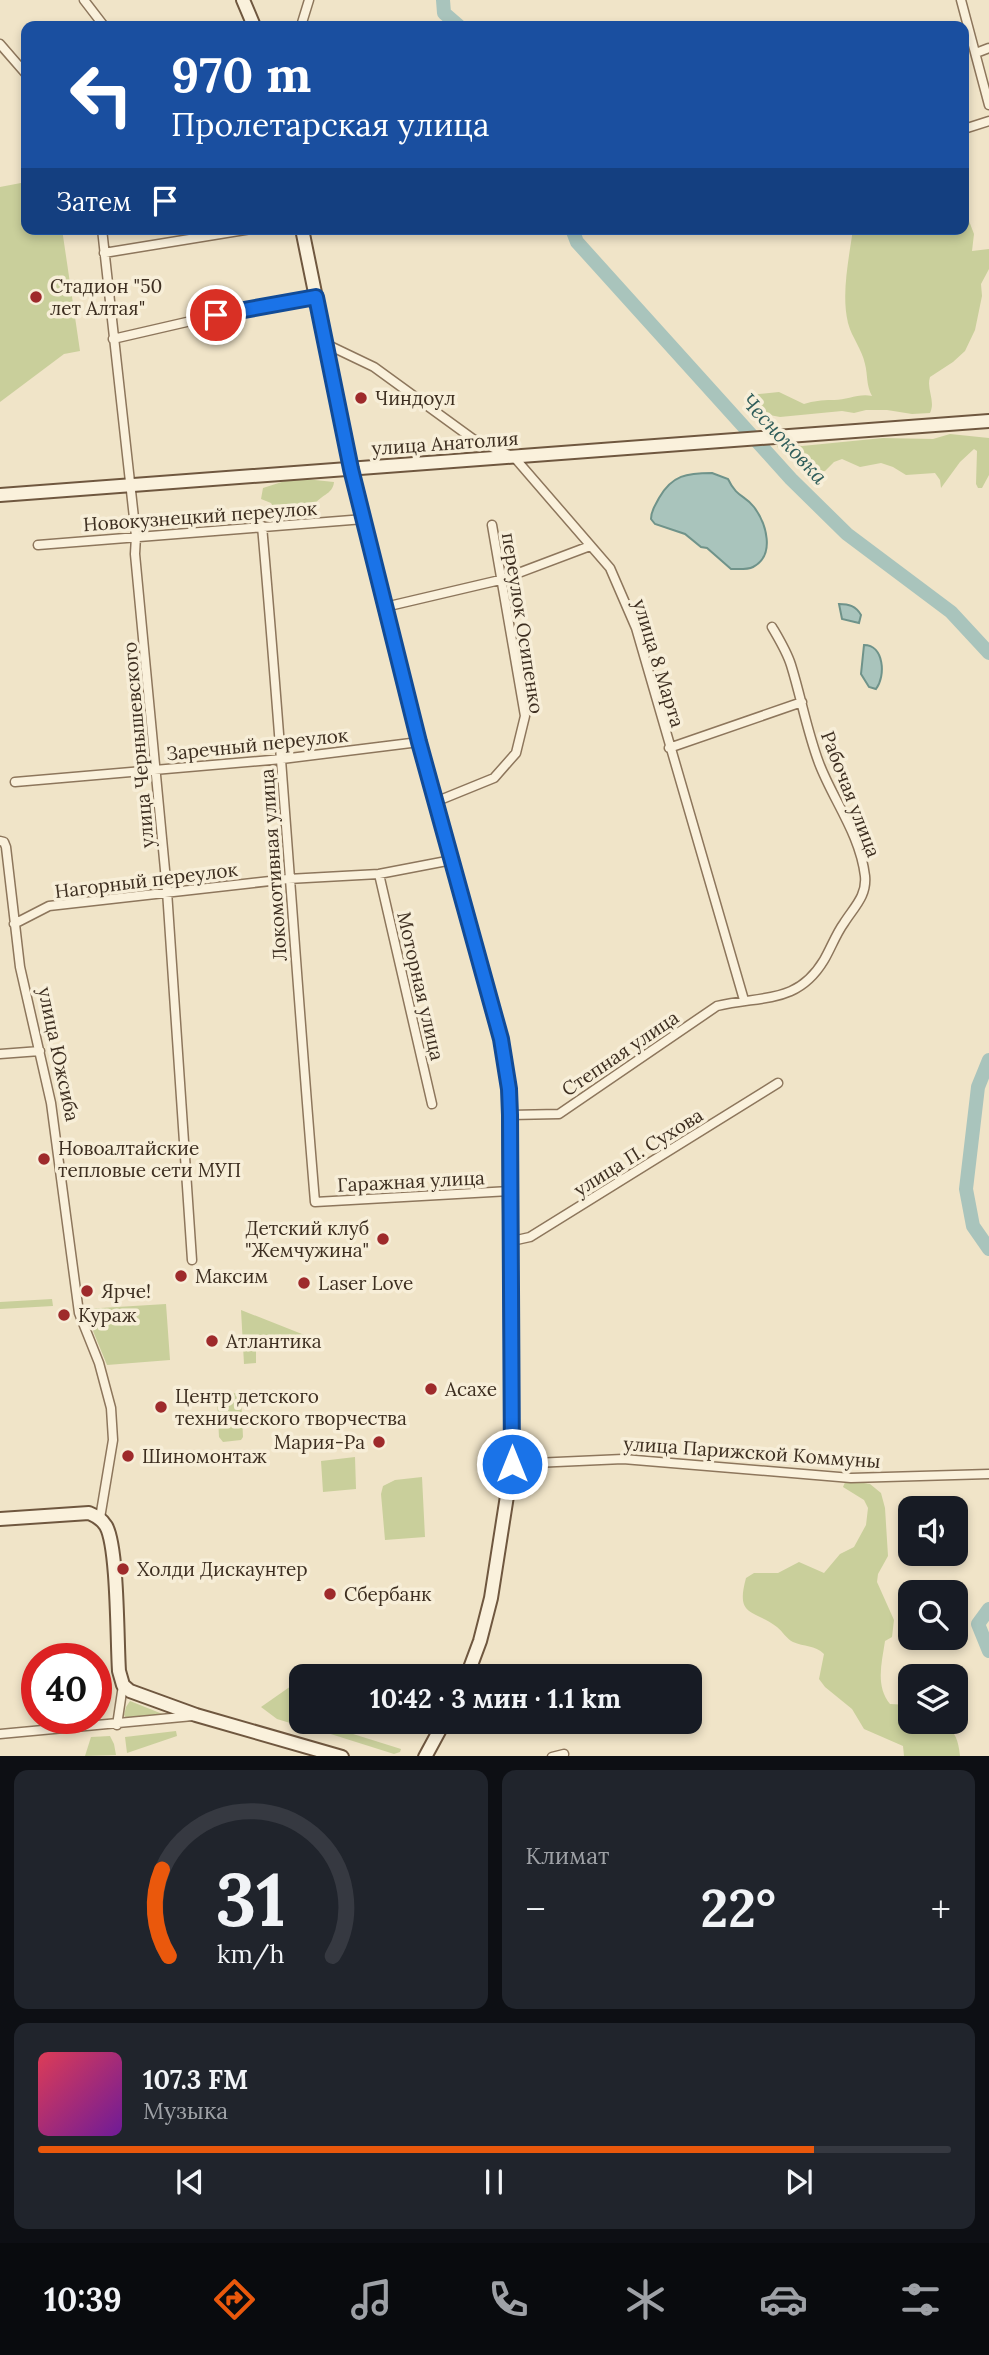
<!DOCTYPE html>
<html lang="ru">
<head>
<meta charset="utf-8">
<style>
  :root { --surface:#171b24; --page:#20242c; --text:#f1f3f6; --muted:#9ea1a6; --line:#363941; --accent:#ea580c }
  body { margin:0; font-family:Lora,serif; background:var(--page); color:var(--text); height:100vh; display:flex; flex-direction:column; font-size:26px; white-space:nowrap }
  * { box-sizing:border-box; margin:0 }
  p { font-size:23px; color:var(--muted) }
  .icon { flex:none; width:38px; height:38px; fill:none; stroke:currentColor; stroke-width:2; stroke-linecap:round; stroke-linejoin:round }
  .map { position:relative; height:1756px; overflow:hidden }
  .details { display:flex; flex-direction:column; gap:14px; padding:14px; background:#0d0f14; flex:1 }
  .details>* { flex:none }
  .hud { position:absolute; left:21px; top:21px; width:948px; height:214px; border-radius:14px; box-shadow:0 4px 10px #0003; background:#1a4fa0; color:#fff; overflow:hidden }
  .buttons { position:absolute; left:898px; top:1496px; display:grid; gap:14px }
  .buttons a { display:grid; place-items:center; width:70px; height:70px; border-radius:14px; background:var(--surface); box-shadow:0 4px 10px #0003; font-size:35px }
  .speed { position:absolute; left:21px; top:1643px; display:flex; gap:14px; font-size:35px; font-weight:700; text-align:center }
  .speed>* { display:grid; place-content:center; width:91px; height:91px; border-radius:50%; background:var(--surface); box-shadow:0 4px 10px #0003; line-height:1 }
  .speed .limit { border:10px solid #d22; background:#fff; color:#111 }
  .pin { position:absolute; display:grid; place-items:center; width:60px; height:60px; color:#fff; margin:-30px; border:4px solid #fff; border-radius:50%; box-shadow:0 2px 7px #0007 }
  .me { position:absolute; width:77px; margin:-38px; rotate:0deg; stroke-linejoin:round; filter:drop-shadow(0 0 5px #0008) }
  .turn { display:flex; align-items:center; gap:24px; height:147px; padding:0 35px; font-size:32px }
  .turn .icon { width:91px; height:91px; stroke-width:2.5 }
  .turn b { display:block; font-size:49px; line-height:60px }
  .then { display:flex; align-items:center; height:66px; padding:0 35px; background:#0003; gap:14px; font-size:26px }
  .big { font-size:52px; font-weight:700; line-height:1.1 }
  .details .card { flex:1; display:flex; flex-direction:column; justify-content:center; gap:10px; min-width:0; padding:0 24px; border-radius:14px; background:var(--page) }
  .details .dial { align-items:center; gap:0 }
  .dial svg { height:182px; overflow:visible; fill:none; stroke:var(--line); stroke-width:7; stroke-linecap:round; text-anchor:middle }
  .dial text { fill:var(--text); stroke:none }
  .song { display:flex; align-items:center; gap:21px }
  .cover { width:84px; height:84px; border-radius:10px; background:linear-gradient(135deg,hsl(350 70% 55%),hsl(280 70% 35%)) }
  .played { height:7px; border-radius:4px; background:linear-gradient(90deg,var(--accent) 85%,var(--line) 85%) }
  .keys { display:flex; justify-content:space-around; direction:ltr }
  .heat { display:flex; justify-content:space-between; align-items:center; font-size:38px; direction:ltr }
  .details .tiles { flex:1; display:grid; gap:14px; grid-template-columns:1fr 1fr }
  .card:last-child { grid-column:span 2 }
  .trip { position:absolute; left:289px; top:1664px; width:413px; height:70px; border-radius:14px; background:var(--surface); box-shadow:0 4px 10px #0003; font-weight:700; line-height:70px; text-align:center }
  .tab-bar { display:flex; height:112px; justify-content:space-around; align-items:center; background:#090b0e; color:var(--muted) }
  .tab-bar .icon { width:49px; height:49px }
  .tab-bar .current { color:var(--accent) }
  .tab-bar b { font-size:32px; color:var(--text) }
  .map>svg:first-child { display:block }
  .green { fill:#c9cf9b }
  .water { fill:#a9c4bc; stroke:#6f938a; stroke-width:2 }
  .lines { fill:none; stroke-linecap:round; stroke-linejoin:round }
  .river { stroke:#a9c4bc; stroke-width:14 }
  .street-casing { stroke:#8d765c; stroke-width:11 }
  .secondary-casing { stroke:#6f573f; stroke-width:16 }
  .street { stroke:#faf1dc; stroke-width:8 }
  .secondary { stroke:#faf1dc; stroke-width:12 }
  .route-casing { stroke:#114b97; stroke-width:18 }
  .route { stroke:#1a73e8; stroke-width:12 }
  .poi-dot { fill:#9e2a2b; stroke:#f7eed8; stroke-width:2.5 }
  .labels { text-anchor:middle; stroke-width:7; stroke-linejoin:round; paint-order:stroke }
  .poi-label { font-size:19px; fill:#3d2e20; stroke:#f7eed8; text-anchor:start }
  .street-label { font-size:19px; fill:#3d2e20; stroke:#f7eed8 }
  .water-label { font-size:21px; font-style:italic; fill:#2f5d5a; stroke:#f7eed8 }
</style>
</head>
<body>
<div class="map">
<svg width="989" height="1757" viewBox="0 0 989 1757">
  <rect width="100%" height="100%" fill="#f0e4c8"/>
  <!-- green -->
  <path class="green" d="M26 182V229H62L80 351 64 354 0 402V187Z
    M964 208 974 234 972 251 989 249V269L981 284 982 296 975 330 965 351 953 362 930 377C926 389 936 401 930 413L912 414 887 410H866L854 413 842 411 780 417 760 413 750 395 779 392 804 404C814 401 821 400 832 400 845 401 858 393 872 396 866 385 868 376 865 364 862 349 852 338 848 323 841 294 849 258 853 229H964Z
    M950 434 989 438V475L982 488H978L976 484 977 451 974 449 960 462 941 488 940 480 935 473 906 475 893 467 881 463 860 467 842 459 834 462 825 471 818 472 806 460 798 459 792 453 777 447 778 443 802 446 883 438 933 439Z
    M305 479 334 482C333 495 319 495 314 506L299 510 292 518 277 514 271 503 261 499 263 488 288 480Z
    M52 1299 53 1306 0 1309V1302Z
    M166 1304 170 1360 107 1365 84 1309Z
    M241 1310 307 1336 312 1338 256 1342V1363L244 1364Z
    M237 1393 241 1396 243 1437 241 1440 223 1442 219 1437 217 1399 222 1394Z
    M355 1457 356 1489 323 1492 321 1461Z
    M422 1477 425 1537 385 1540 381 1494 383 1486 395 1480Z
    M846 1480 870 1484 881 1493 885 1508 888 1556 878 1574 877 1582 894 1620 892 1637 885 1641C882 1662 875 1686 890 1704L910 1705V1722C939 1722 957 1720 960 1756H904L903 1746 864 1729 852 1709 825 1687 819 1679 824 1654C815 1645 804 1647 793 1642 787 1639 782 1631 777 1627 754 1609 735 1618 746 1578L754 1573H778L799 1562 824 1573 840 1554 854 1547 866 1525 868 1508 864 1500 843 1487Z
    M301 1679V1722H305L300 1726 277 1719 261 1707Z
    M130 1701 165 1715 127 1719 124 1715 126 1707Z
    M318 1723 401 1749 400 1752 394 1754 318 1730Z
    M176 1731 177 1736 127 1753 125 1737Z
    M110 1736 114 1744 116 1755 85 1756 91 1737Z"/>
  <!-- water -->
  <path class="water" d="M712 473 728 479C737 498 745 495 754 507 766 523 776 555 753 567 747 570 738 569 731 569L707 548 701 547 685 534 655 524 651 519C651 510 655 506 659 498 672 475 687 473 712 473Z
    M839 604C849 604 856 606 861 615L859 623 842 619Z
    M864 645C884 645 886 676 876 689L869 687 861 674Z"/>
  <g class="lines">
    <!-- river -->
    <path class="river" d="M443 0 444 13 459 26
      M572 229 577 242 791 479 847 534 951 612 989 653
      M989 1060 978 1087 966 1189 973 1226 989 1249
      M989 1609 978 1624 989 1651"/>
    <defs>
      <path id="street" d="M84 0 104 26
        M961 0 989 105
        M301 26 309 0
        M0 44 26 74
        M976 53 989 48
        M964 129 989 121
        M102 229 136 536 135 554 167 891 192 1260
        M104 253 251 229
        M113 339 217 315 315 297
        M326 344 374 367 473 439 514 457 610 568 636 628 744 1000
        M262 526C282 751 296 976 315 1202L510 1191
        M38 545 364 519
        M385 607 500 580 590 546
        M669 748 802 702
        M15 782 282 759 419 742
        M435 802 494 778 516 753 525 716 492 525
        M0 841 4 842 6 847 20 967 51 1103 79 1313 99 1363 111 1408 113 1440 100 1518
        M379 874 432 1104
        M14 924 49 906 288 879 379 874 452 860
        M0 1054 40 1051
        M510 1115 559 1114 717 1006C762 995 797 1005 824 960 831 948 836 934 844 923 854 907 867 896 865 876 860 834 833 800 819 763 807 731 801 697 791 665 787 652 779 639 772 627
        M512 1241 530 1237 778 1083
        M512 1464 623 1459 851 1478 989 1474
        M117 1725 123 1685
        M0 1734 193 1716
        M552 1757 564 1754"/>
      <path id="secondary" d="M243 0 254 26
        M302 229 351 469 385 607 419 742 501 1039 509 1089 512 1464 491 1598 480 1641 467 1676
        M0 495 989 421
        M0 1519 89 1513C96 1516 102 1519 106 1526 118 1547 117 1642 119 1671L123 1685 130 1691 196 1715 342 1757
        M425 1757 444 1722"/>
    </defs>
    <!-- street casing -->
    <use href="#street" class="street-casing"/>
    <!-- secondary casing -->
    <use href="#secondary" class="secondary-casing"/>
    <!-- street -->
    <use href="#street" class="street"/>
    <!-- secondary -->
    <use href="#secondary" class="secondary"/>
  </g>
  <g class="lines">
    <defs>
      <path id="route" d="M216 315 316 297 351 469 419 742 501 1039 509 1089 510 1115 512 1464"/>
    </defs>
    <!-- route casing -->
    <use href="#route" class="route-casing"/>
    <!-- route -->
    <use href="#route" class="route"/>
  </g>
  <!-- markers -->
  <g class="poi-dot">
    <circle cx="36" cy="297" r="7"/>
    <circle cx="361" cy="398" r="7"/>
    <circle cx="44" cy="1159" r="7"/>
    <circle cx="383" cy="1239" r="7"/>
    <circle cx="181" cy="1276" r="7"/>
    <circle cx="304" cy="1283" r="7"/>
    <circle cx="87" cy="1291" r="7"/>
    <circle cx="64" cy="1315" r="7"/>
    <circle cx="212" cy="1341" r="7"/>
    <circle cx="431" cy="1389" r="7"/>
    <circle cx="161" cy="1407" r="7"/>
    <circle cx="379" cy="1442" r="7"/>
    <circle cx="128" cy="1456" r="7"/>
    <circle cx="123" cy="1569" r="7"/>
    <circle cx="330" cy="1594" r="7"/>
  </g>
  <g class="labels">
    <!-- poi labels -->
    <g class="poi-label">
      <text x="50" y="293">Стадион "50<tspan x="50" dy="22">лет Алтая"</tspan></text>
      <text x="375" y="405">Чиндоул</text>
      <text x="58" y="1155">Новоалтайские<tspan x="58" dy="22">тепловые сети МУП</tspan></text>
      <text x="369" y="1235" text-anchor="end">Детский клуб<tspan x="369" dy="22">"Жемчужина"</tspan></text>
      <text x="195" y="1283">Максим</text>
      <text x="318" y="1290">Laser Love</text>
      <text x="101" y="1298">Ярче!</text>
      <text x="78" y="1322">Кураж</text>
      <text x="226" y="1348">Атлантика</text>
      <text x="445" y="1396">Асахе</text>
      <text x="175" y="1403">Центр детского<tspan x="175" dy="22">технического творчества</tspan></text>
      <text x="365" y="1449" text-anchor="end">Мария-Ра</text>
      <text x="142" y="1463">Шиномонтаж</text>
      <text x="137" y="1576">Холди Дискаунтер</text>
      <text x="344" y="1601">Сбербанк</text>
    </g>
    <!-- street labels -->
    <g class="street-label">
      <text transform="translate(445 443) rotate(-4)" y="7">улица Анатолия</text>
      <text transform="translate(200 516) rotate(-4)" y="7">Новокузнецкий переулок</text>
      <text transform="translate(523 623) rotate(81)" y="7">переулок Осипенко</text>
      <text transform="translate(659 663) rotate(73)" y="7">улица 8 Марта</text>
      <text transform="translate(257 744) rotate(-6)" y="7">Заречный переулок</text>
      <text transform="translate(138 745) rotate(-95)" y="7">улица Чернышевского</text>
      <text transform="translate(851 794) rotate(69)" y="7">Рабочая улица</text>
      <text transform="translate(273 865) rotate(-94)" y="7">Локомотивная улица</text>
      <text transform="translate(146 880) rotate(-7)" y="7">Нагорный переулок</text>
      <text transform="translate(421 986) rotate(77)" y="7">Моторная улица</text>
      <text transform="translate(620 1053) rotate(-34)" y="7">Степная улица</text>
      <text transform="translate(59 1054) rotate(78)" y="7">улица Южсиба</text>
      <text transform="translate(638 1152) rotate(-32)" y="7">улица П. Сухова</text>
      <text transform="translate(411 1181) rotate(-3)" y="7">Гаражная улица</text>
      <text transform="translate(752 1452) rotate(4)" y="7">улица Парижской Коммуны</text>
    </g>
    <!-- water labels -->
    <g class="water-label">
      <text transform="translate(784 439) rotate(47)" y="7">Чесноковка</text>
    </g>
  </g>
</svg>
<div class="buttons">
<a><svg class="icon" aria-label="sound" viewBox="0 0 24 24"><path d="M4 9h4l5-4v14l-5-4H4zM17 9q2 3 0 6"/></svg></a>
<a><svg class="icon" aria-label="search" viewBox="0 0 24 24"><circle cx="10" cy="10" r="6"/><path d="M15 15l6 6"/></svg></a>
<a><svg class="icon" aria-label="layers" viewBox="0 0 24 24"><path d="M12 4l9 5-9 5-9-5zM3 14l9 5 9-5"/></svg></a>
</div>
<div class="speed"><div class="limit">40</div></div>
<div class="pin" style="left:216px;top:315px;background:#d93025"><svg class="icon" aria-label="arrive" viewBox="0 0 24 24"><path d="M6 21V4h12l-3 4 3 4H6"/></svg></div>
<svg class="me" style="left:512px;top:1464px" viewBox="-20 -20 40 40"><circle r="17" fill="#1a73e8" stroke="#fff" stroke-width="3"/><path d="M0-11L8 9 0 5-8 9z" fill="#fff"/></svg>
<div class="trip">10:42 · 3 мин · 1.1 km</div>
<div class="hud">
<div class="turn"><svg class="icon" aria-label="left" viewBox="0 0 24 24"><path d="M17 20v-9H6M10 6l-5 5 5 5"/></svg><div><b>970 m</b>Пролетарская улица</div></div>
<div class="then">Затем<svg class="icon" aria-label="arrive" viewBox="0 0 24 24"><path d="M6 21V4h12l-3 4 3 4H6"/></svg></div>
</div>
</div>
<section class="details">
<div class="tiles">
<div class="card dial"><svg viewBox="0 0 100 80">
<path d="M14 69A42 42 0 1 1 86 69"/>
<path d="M14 69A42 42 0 0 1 11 31" stroke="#ea580c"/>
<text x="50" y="56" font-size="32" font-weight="700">31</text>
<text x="50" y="72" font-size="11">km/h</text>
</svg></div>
<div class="card"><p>Климат</p>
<div class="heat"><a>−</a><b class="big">22°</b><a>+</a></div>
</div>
<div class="card">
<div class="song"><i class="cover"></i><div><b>107.3 FM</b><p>Музыка</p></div></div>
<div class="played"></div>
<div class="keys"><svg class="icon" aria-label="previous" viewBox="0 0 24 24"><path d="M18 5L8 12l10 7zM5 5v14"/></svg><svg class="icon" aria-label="pause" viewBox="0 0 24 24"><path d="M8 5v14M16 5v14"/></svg><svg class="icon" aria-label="next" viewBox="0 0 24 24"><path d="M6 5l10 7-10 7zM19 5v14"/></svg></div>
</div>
</div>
</section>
<nav class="tab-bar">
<b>10:39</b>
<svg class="icon current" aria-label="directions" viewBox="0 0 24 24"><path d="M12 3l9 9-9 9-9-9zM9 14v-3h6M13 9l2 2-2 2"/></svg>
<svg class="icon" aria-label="music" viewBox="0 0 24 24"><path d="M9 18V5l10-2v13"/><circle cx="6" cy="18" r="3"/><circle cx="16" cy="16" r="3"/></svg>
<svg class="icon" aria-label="phone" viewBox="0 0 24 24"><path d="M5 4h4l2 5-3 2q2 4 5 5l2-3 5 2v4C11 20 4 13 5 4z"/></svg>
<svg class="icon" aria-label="climate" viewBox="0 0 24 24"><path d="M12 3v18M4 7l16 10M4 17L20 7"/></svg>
<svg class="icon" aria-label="car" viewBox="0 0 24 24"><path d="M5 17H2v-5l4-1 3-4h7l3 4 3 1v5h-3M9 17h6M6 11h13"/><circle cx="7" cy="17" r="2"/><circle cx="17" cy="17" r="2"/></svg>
<svg class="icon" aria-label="filters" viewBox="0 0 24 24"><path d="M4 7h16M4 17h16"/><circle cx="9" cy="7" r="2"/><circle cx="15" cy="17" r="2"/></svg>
</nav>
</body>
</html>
